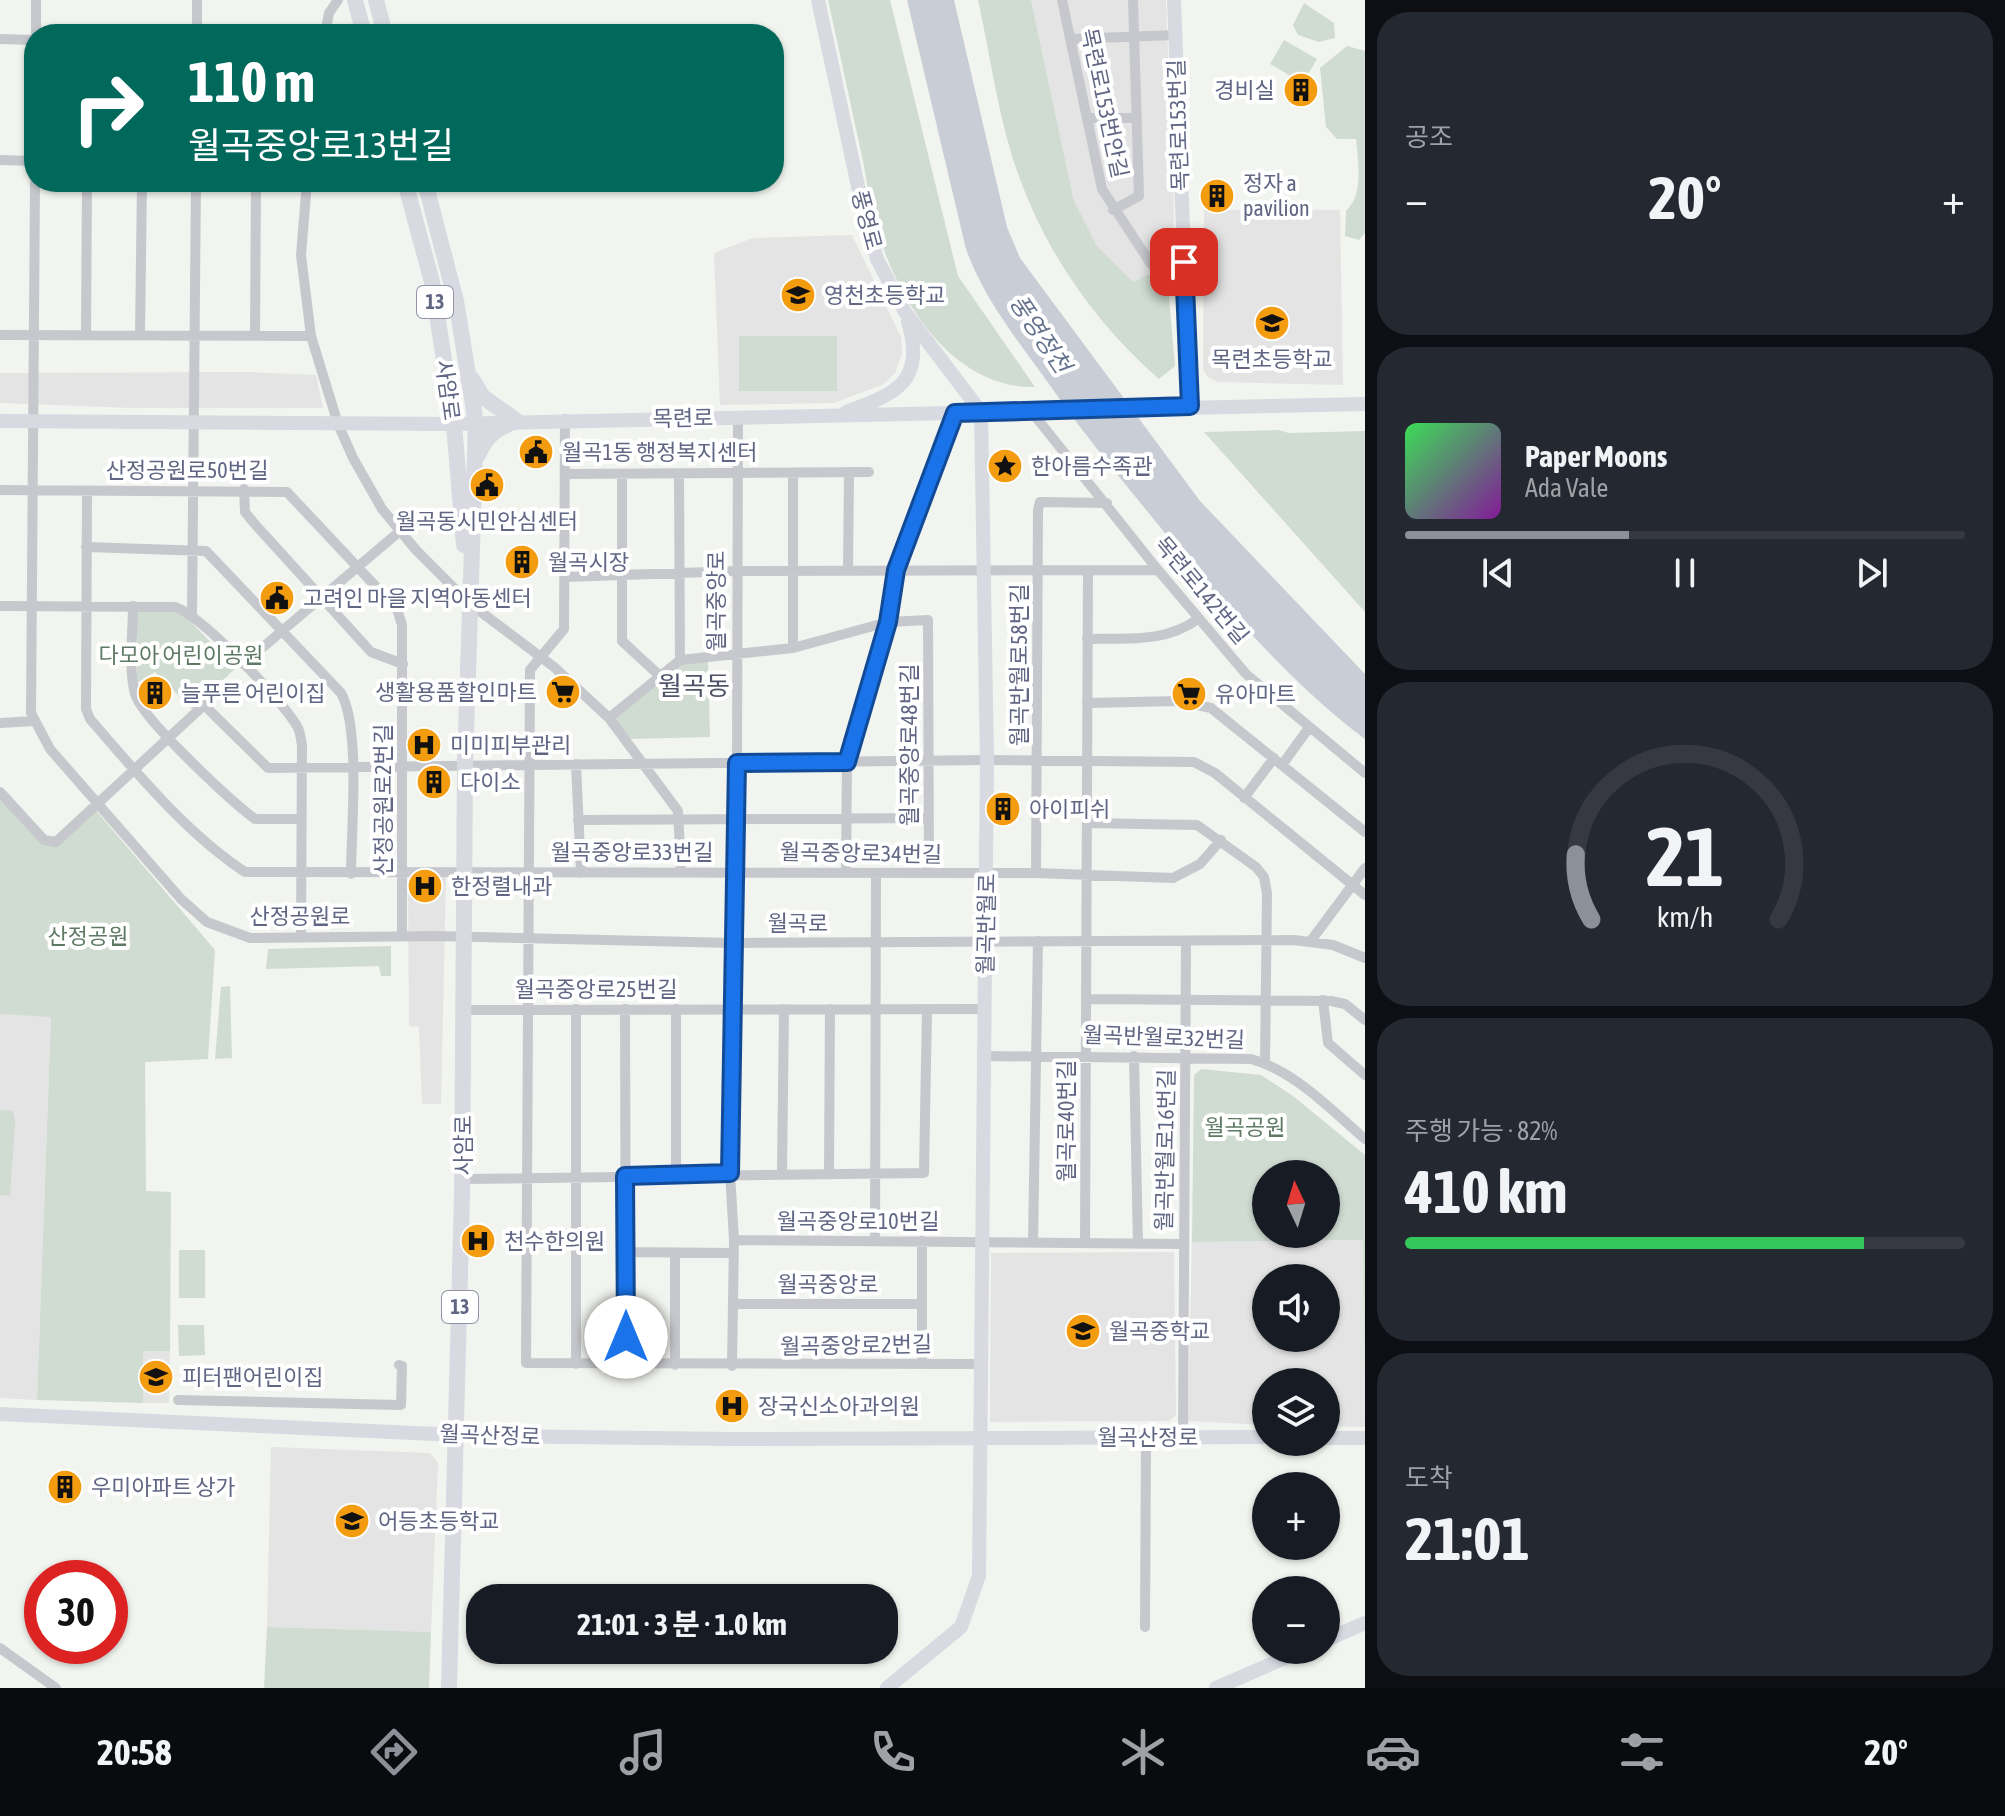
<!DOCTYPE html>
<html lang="ko">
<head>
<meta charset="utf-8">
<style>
  :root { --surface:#171b24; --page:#242831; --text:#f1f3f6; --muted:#9ea1a6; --line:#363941; --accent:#8c9099 }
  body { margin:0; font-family:"Asap Condensed","Noto Sans KR",sans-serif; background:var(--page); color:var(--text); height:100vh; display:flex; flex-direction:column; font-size:30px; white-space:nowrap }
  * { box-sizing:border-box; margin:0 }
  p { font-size:26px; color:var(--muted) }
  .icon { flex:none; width:44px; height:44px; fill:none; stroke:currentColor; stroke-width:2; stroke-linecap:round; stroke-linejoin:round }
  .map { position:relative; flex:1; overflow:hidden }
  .drawer { display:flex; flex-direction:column; gap:12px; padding:12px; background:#0d0f14; width:640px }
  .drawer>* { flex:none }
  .hud { position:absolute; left:24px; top:24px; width:760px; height:168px; border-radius:32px; box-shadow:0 2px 6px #0004; background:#00695c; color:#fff; overflow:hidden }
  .needle { width:52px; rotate:356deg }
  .tools { position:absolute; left:1252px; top:1160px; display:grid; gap:16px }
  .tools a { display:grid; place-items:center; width:88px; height:88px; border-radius:50%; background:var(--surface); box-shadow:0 2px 6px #0004; font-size:40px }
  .speed { position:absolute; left:24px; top:1560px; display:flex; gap:16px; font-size:40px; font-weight:700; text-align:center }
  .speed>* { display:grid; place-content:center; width:104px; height:104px; border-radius:50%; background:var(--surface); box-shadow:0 2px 6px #0004; line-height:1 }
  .speed .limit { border:12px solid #d22; background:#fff; color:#111 }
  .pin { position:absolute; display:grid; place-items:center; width:68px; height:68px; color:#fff; margin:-34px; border-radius:16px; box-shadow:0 4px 12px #0006 }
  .me { position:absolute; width:88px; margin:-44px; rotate:0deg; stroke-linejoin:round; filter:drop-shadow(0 0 6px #0008) }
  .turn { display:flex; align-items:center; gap:28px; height:168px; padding:0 32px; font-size:36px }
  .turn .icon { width:104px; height:104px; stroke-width:2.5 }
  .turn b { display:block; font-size:56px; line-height:68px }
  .big { font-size:60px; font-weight:700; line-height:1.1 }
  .drawer .card { flex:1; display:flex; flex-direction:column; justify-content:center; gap:12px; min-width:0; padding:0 28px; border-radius:32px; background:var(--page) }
  .drawer .dial { align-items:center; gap:0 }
  .dial svg { height:208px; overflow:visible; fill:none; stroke:var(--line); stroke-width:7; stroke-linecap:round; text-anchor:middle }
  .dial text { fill:var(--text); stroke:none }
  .song { display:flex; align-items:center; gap:24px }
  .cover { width:96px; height:96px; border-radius:12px; background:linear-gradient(135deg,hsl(130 70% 55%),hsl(290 70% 35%)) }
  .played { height:8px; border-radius:4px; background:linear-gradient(90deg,var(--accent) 40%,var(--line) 40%) }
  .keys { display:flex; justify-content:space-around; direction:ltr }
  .heat { display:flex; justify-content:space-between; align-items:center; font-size:44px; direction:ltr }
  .charge { height:12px; border-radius:6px; background:linear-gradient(90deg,#34c759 82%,var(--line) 0) }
  .trip { position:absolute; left:466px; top:1584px; width:432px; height:80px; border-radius:32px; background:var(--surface); box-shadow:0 2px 6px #0004; font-weight:700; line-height:80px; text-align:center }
  .dock { display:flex; height:128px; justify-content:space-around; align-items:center; background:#090b0e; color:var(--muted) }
  .dock .icon { width:56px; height:56px }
  .dock .current { color:var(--accent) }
  .dock b { font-size:36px; color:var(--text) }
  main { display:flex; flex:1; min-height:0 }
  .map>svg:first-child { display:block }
  .built { fill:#e3e4e3; fill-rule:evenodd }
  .green { fill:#d0dcd1; fill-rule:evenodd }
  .water { fill:#c9cdd5 }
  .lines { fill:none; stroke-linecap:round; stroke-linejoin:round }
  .street { stroke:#c7c8cd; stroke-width:10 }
  .secondary { stroke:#d8d9e1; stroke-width:14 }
  .primary { stroke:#d8d9e1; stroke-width:16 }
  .route-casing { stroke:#114b97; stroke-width:20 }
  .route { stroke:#1a73e8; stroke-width:14 }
  .labels { text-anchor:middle; stroke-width:8; stroke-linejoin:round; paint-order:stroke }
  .shield { fill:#fff; stroke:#9094a8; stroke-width:2 }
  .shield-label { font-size:20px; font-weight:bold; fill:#606683 }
  .poi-label { font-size:22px; fill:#606683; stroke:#fff; text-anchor:start }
  .street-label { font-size:22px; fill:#606683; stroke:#fff }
  .park-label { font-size:22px; fill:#5f7a64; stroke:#fff }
  .water-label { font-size:24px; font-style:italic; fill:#65738f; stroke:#fff }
  .quarter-label { font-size:26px; fill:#4e5367; stroke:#fff }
</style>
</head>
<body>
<main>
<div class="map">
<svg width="1365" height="1688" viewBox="0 0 1365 1688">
  <rect width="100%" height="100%" fill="#f2f4ef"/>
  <!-- built -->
  <path class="built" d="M1031 0H1166L1174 214 1170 280 1167 275H1147L1133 283 1095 245 1074 201Z
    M1204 210H1340L1343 385 1218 382 1209 378 1203 370Z
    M852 235 901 337 902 353 895 373 882 385 834 403 720 405 714 253 753 238Z
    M251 372 316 375 323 408H132L0 403V373Z
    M446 876 441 1104H422L419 1027 409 1026 408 878Z
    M0 1014 51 1016 37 1400 0 1398Z
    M1363 1240 1365 1427 1326 1426V1382H1266V1425L1188 1421 1192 1242ZM1266 1278H1326V1338H1266Z
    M1174 1252 1176 1415 1169 1421 990 1422 991 1253Z
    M143 1351H170L169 1403H143Z
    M271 1447 430 1453 438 1463 431 1632 267 1627Z"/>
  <!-- green -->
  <path class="green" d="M828 0H890L958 276 1035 387C956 389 902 307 880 238 871 214 868 186 863 161 851 107 840 54 828 0Z
    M978 0H1031L1074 201 1096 245 1133 282 1147 275H1167L1175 366 1159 379C1098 326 1048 256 1020 179 999 123 991 59 978 0Z
    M1304 3 1334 23 1335 38 1319 42 1298 35 1293 25Z
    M1284 40 1317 59 1303 83 1270 64Z
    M1347 46 1365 51V233L1359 240 1345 236 1346 211C1364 195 1358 162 1356 139H1337L1326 127 1320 68Z
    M739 336H837V391H739Z
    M1278 430 1289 433 1365 431V612L1204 432Z
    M137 611 175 612 186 617 236 668 192 709 155 672 137 683Z
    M708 660 710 737 629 739 614 718 682 663Z
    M0 794 48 844 94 808 215 950 208 1059 145 1062 146 1191 171 1192 170 1351H143V1403L37 1400 51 1017 0 1014Z
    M391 946V976H381L379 966 266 969 268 949Z
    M230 986 232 1058 215 1059 221 987Z
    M1201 1069 1261 1075 1293 1096 1365 1155V1415L1363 1240 1192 1242 1194 1075ZM1266 1174H1326V1234H1266Z
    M0 1110 13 1111 15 1123 10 1196 0 1195Z
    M179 1250H205V1298H179Z
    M178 1325H204L205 1355 179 1356Z
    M267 1627 431 1632 429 1688H264Z"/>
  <!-- water -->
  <path class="water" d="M907 0H954L1007 227 1020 258 1200 501 1365 674V739C1288 681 1226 608 1165 533 1125 484 1085 436 1049 384 1018 341 984 299 966 249Z"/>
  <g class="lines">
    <!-- street -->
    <path class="street" d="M1062 0 1102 189 1151 264 1184 262
      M36 34V0
      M197 34V0
      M325 34 329 13 338 0
      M0 39 34 40
      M1071 39 1175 35
      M1087 118H1137
      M0 160 34 161
      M35 182 31 713 50 749 181 899 207 922 250 938 438 936 734 943 1294 940 1333 945 1365 958
      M307 182 301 255 311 336 338 424 353 458 382 509 416 550 469 603 554 667 609 718 678 811 681 872
      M1113 210 1139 196 1133 0
      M0 335 311 336
      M86 335 87 182
      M140 335 142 182
      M255 335 256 182
      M1031 411 1158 570 1246 674 1365 773
      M565 419 564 629 530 670 526 1363 982 1364
      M793 473V648
      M565 474 869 472
      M679 475 680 660
      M622 476V641L661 677
      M244 489 245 512 253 522 371 652 403 664
      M0 490 287 492 397 609 402 625V936
      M87 491 86 709 90 719C135 771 188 835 245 872L1036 873 1173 878 1200 864 1221 840
      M86 547 206 551 341 693C361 729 351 830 351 874
      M848 570 849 472
      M565 577 736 571 1158 570
      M0 606 175 607C202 616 282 700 297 726 300 731 301 739 302 745L301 937
      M133 606C133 633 128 667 135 694 142 719 231 801 255 819H300
      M192 614 196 182
      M1087 639C1128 638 1165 643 1198 619
      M243 664 400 531
      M1087 703 1179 701 1211 708 1365 832
      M609 718 680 660 793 648 888 622 928 620 929 873
      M0 723 34 721
      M576 764 581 873
      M1282 765 1308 729
      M0 792 44 840 56 842 204 705 268 768 987 760 1194 762 1215 773 1365 895
      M1244 798 1274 758
      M578 820 928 818
      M1087 823 1197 825 1256 867 1264 877 1267 893 1265 1063
      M846 872 847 762 888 622 896 570 955 413
      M1036 873 1038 510 1040 502 1107 503
      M1310 942 1365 868
      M1086 999 1331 1001 1345 1004 1365 1020
      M1323 1000 1328 1043 1365 1075
      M625 1009 626 1365
      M676 1009V1174
      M461 1010 985 1009
      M984 1056 1251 1059C1295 1071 1331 1110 1365 1139
      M1134 1056 1138 1244
      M829 1172 830 1009
      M782 1173 784 1009
      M463 1179 924 1173 927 1009
      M734 1240 1184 1244
      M875 1241 876 873
      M922 1241V1364
      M1033 1242 1038 941
      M1085 1243 1088 570
      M625 1252 733 1253
      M733 1304H922
      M576 1364V1009
      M675 1365V1253
      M732 1366 734 1240 730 1173V1009L737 763 738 417
      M178 1400 401 1405 402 1366 399 1365
      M1183 1437 1186 942
      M1145 1627 1146 1437
      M0 1648 56 1688"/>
    <!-- secondary -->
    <path class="secondary" d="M818 0 864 214 877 259 905 312 981 412 987 760 979 1576 961 1627 887 1688
      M1174 0 1190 406
      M846 412C898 393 925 382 908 321
      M0 421 454 424 1365 404
      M0 1414 480 1436 732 1439 1266 1437
      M1326 1438H1365
      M1326 1640 1365 1623
      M1216 1688 1303 1650"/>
    <!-- primary -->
    <path class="primary" d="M355 0 364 34
      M376 0 385 34
      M405 182 432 282 454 424 464 545
      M425 182 456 301 476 423 465 765 462 1196 449 1688
      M472 379 483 397 517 421
      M478 455C487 435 496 428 517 421"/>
  </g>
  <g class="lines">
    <defs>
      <path id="route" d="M626 1337 625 1176 730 1173 737 763 847 762 888 622 896 570 955 413 1190 406 1184 262"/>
    </defs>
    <!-- route casing -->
    <use href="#route" class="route-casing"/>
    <!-- route -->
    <use href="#route" class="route"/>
  </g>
  <!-- icons -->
  <defs>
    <symbol id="building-disc" viewBox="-11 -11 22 22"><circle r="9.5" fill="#f39c10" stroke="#fff"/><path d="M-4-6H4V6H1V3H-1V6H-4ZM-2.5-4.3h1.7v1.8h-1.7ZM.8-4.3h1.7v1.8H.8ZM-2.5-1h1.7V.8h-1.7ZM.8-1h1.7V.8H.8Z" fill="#111"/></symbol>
    <symbol id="school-disc" viewBox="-11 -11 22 22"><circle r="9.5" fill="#f39c10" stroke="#fff"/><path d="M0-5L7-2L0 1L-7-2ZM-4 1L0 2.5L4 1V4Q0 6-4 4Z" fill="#111"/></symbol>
    <symbol id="civic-disc" viewBox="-11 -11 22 22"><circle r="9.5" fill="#f39c10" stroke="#fff"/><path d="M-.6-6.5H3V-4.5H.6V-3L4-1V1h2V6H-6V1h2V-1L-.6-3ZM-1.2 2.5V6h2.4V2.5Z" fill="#111"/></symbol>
    <symbol id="sight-disc" viewBox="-11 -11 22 22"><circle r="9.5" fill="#f39c10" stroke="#fff"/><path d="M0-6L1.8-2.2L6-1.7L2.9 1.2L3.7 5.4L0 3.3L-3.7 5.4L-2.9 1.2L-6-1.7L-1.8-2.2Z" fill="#111"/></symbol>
    <symbol id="supermarket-disc" viewBox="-11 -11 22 22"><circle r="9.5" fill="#f39c10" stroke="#fff"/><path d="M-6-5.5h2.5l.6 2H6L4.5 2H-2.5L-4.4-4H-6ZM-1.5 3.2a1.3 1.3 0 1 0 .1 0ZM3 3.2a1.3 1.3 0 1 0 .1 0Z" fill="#111"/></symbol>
    <symbol id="hospital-disc" viewBox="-11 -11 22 22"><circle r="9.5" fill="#f39c10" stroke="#fff"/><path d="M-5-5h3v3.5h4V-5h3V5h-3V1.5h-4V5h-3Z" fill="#111"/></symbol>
  </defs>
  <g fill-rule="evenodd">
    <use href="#building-disc" x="1281" y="70" width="40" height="40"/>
    <use href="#building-disc" x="1197" y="176" width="40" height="40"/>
    <use href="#school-disc" x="778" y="275" width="40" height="40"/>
    <use href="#school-disc" x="1252" y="303" width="40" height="40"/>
    <use href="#civic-disc" x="516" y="432" width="40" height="40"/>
    <use href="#sight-disc" x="985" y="446" width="40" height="40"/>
    <use href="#civic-disc" x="467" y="465" width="40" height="40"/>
    <use href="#building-disc" x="502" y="542" width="40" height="40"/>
    <use href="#civic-disc" x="257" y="578" width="40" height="40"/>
    <use href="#supermarket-disc" x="543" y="672" width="40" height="40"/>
    <use href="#building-disc" x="135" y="673" width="40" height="40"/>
    <use href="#supermarket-disc" x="1169" y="674" width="40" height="40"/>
    <use href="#hospital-disc" x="404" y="725" width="40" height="40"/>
    <use href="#building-disc" x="414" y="762" width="40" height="40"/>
    <use href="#building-disc" x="983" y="789" width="40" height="40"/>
    <use href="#hospital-disc" x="405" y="866" width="40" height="40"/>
    <use href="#hospital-disc" x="458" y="1221" width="40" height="40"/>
    <use href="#school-disc" x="1063" y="1311" width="40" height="40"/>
    <use href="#school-disc" x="136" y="1357" width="40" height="40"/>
    <use href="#hospital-disc" x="712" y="1386" width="40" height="40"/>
    <use href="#building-disc" x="45" y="1467" width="40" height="40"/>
    <use href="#school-disc" x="332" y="1501" width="40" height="40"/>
  </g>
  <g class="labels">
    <!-- shield labels -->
    <g class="shield">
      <rect x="417" y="286" width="36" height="32" rx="6"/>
      <rect x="442" y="1291" width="36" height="32" rx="6"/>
    </g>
    <g class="shield-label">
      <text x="435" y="309">13</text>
      <text x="460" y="1314">13</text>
    </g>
    <!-- poi labels -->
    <g class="poi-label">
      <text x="1275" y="98" text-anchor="end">경비실</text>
      <text x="1243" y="191">정자 a<tspan x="1243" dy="25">pavilion</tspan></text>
      <text x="824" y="303">영천초등학교</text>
      <text x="1272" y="367" text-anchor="middle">목련초등학교</text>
      <text x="562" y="460">월곡1동 행정복지센터</text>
      <text x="1031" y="474">한아름수족관</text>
      <text x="487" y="529" text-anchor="middle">월곡동시민안심센터</text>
      <text x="548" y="570">월곡시장</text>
      <text x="303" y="606">고려인 마을 지역아동센터</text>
      <text x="537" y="700" text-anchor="end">생활용품할인마트</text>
      <text x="181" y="701">늘푸른 어린이집</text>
      <text x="1215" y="702">유아마트</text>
      <text x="450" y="753">미미피부관리</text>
      <text x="460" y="790">다이소</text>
      <text x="1029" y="817">아이피쉬</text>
      <text x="451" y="894">한정렬내과</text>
      <text x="504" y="1249">천수한의원</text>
      <text x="1109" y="1339">월곡중학교</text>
      <text x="182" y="1385">피터팬어린이집</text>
      <text x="758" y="1414">장국신소아과의원</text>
      <text x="91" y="1495">우미아파트 상가</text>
      <text x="378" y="1529">어등초등학교</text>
    </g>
    <!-- street labels -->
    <g class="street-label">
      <text transform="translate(1105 103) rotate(78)" y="8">목련로153번안길</text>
      <text transform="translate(1178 125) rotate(-92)" y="8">목련로153번길</text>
      <text transform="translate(867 220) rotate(75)" y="8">풍영로</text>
      <text transform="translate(448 390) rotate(82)" y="8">사암로</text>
      <text transform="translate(683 418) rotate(-1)" y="8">목련로</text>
      <text x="187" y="478">산정공원로50번길</text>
      <text transform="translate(1202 590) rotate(50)" y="8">목련로142번길</text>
      <text transform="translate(716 601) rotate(-90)" y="8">월곡중앙로</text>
      <text transform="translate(1019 665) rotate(-90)" y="8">월곡반월로58번길</text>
      <text transform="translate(909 745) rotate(-90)" y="8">월곡중앙로48번길</text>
      <text transform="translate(383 800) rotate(-90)" y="8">산정공원로2번길</text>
      <text x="632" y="860">월곡중앙로33번길</text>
      <text transform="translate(861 853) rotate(1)" y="8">월곡중앙로34번길</text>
      <text x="300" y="924">산정공원로</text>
      <text x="798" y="931">월곡로</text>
      <text transform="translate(986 924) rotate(-89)" y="8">월곡반월로</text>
      <text x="596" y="997">월곡중앙로25번길</text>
      <text transform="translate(1164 1037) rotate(2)" y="8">월곡반월로32번길</text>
      <text transform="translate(1066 1121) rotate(-90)" y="8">월곡로40번길</text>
      <text transform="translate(463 1145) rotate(-90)" y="8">사암로</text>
      <text transform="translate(1165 1150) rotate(-89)" y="8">월곡반월로16번길</text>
      <text x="858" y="1229">월곡중앙로10번길</text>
      <text x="828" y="1292">월곡중앙로</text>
      <text transform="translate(856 1345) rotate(-1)" y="8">월곡중앙로2번길</text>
      <text transform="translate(490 1435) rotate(2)" y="8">월곡산정로</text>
      <text x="1148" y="1445">월곡산정로</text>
    </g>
    <!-- park labels -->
    <g class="park-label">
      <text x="181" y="663">다모아 어린이공원</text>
      <text x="88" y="944">산정공원</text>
      <text x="1245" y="1135">월곡공원</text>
    </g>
    <!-- water labels -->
    <g class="water-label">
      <text transform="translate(1040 334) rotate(56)" y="8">풍영정천</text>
    </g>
    <!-- quarter labels -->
    <g class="quarter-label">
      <text x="694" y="695">월곡동</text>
    </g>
  </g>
</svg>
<div class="tools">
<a><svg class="needle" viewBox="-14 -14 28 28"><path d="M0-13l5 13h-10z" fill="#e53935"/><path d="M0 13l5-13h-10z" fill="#9ea1a6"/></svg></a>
<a><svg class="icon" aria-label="sound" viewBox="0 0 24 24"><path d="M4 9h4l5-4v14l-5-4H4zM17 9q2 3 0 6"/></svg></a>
<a><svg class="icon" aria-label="layers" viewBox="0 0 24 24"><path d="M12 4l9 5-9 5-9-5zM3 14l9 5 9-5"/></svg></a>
<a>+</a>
<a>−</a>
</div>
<div class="speed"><div class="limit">30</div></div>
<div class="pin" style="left:1184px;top:262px;background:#d93025"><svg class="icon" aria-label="arrive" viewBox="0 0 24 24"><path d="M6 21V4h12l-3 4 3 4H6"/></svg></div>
<svg class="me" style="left:626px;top:1337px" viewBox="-20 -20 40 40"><circle r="19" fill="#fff"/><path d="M0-13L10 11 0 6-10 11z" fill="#1a73e8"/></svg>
<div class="trip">21:01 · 3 분 · 1.0 km</div>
<div class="hud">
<div class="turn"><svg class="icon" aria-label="right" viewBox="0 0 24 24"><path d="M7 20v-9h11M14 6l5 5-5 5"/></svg><div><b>110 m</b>월곡중앙로13번길</div></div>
</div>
</div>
<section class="drawer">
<div class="card"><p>공조</p>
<div class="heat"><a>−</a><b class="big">20°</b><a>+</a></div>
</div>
<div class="card">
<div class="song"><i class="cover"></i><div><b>Paper Moons</b><p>Ada Vale</p></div></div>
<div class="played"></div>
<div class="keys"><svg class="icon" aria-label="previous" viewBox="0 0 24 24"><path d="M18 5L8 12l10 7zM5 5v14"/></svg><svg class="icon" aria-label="pause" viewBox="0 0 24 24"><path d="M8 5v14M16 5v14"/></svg><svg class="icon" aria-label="next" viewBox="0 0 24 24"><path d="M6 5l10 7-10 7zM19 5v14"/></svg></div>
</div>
<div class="card dial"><svg viewBox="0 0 100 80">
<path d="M14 69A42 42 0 1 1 86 69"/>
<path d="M14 69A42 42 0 0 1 8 44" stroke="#8c9099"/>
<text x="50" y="56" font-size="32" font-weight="700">21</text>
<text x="50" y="72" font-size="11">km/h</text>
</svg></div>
<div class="card"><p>주행 가능 · 82%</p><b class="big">410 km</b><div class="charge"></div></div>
<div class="card"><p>도착</p><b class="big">21:01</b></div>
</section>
</main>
<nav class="dock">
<b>20:58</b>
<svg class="icon current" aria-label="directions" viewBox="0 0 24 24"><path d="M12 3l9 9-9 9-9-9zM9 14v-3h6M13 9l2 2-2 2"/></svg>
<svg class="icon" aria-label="music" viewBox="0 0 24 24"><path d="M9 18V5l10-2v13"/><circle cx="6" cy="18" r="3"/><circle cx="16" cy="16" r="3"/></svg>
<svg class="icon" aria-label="phone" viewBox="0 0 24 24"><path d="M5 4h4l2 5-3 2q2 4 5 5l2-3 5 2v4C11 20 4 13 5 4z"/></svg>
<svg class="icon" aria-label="climate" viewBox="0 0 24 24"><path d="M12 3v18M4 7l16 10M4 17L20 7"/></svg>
<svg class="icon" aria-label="car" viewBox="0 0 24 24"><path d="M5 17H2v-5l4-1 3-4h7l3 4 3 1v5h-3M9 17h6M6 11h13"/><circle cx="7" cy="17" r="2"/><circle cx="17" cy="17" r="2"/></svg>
<svg class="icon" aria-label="filters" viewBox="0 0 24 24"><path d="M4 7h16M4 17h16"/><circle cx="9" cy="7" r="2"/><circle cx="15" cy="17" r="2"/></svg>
<b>20°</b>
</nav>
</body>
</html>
